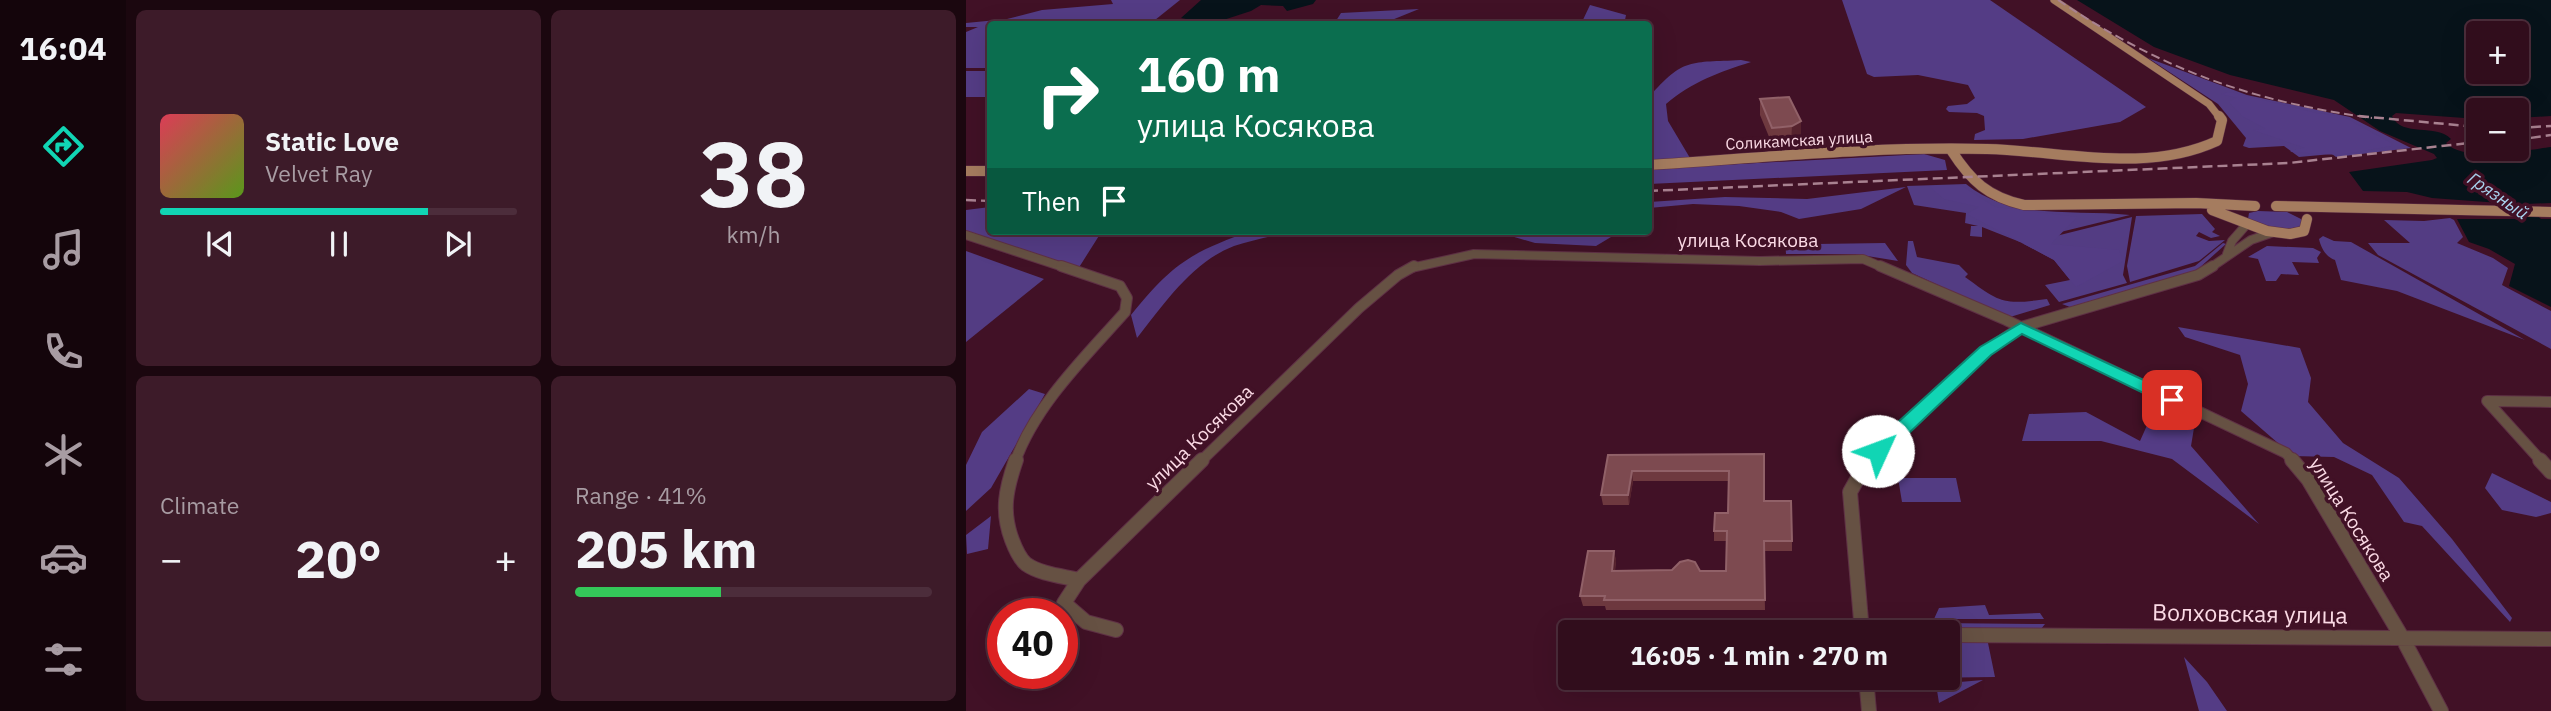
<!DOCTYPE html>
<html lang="en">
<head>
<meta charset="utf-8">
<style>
  :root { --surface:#310d1c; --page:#3d1b29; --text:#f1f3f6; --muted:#a89ca3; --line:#4c2d3b; --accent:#11d5b4 }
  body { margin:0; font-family:"IBM Plex Sans",sans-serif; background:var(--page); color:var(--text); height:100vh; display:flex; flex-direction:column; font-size:26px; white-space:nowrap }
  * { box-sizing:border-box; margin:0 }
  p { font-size:23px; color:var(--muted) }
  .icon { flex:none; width:38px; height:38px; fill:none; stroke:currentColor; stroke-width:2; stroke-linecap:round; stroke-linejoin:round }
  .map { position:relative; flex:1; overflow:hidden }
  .details { display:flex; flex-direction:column; gap:10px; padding:10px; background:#1b070f; width:840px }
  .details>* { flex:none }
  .guide { position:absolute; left:21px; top:21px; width:665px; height:214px; border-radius:7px; box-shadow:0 7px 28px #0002,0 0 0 2px var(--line); background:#0b6e4f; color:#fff; overflow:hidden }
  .controls { position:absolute; left:1500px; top:21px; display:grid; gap:14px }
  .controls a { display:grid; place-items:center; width:63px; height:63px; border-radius:7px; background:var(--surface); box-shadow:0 7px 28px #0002,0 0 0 2px var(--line); font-size:35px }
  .speed { position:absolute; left:21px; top:598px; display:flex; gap:14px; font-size:35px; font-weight:700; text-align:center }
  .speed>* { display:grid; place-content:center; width:91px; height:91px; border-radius:50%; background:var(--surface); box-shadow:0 7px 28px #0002,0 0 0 2px var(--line); line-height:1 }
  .speed .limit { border:10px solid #d22; background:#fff; color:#111 }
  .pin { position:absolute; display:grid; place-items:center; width:60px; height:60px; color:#fff; margin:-30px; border-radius:14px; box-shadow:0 4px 10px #0006 }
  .me { position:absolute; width:77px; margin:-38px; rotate:47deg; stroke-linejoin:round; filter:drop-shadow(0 0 5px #0008) }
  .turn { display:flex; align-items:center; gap:24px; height:147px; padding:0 35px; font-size:32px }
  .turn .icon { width:91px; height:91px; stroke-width:2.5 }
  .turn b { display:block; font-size:49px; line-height:60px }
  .then { display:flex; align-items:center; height:66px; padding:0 35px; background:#0003; gap:14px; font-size:26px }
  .big { font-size:52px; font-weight:700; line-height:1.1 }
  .details .widget { flex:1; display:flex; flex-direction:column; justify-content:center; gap:10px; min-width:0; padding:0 24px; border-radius:10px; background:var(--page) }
  .details .dial { align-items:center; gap:0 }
  .dial b { font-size:91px; line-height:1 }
  .song { display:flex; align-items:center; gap:21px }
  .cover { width:84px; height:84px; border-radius:10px; background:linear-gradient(135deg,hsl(350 70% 55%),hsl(90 70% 35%)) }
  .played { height:7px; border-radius:4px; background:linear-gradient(90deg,var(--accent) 75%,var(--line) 75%) }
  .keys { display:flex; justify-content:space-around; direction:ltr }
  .heat { display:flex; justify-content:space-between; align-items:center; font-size:38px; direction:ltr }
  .charge { height:10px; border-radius:5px; background:linear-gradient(90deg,#34c759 41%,var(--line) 0) }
  .details .tiles { flex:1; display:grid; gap:10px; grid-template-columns:repeat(2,1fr) }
  .trip { position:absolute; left:592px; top:620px; width:402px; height:70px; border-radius:7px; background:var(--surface); box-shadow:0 7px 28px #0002,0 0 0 2px var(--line); font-weight:700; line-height:70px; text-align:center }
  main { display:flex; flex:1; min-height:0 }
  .dock { display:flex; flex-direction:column; width:126px; justify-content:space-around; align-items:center; background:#14050b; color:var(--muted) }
  .dock .icon { width:49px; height:49px }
  .dock .selected { color:var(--accent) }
  .dock b { font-size:32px; color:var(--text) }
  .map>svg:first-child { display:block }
  .green { fill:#533c83 }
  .forest { fill:#543c85 }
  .water { fill:#07131a; fill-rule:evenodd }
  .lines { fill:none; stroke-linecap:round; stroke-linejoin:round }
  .minor-far2-casing { stroke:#5f3145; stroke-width:10 }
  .minor-far1-casing { stroke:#5f3145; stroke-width:12 }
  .minor-casing { stroke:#5f3145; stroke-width:16 }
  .major-far1-casing { stroke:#5f3145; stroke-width:8 }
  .major-casing { stroke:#5f3145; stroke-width:11 }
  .minor-far2 { stroke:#665143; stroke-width:8 }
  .minor-far1 { stroke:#665143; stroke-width:10 }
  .minor { stroke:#665143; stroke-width:14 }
  .major-far1 { stroke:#a57c5f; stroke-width:7 }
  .major { stroke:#a57c5f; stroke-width:10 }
  .rail-far1 { stroke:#a98291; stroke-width:2; stroke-dasharray:9 4.5; stroke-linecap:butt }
  .rail { stroke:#a98291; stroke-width:2.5; stroke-dasharray:10 5; stroke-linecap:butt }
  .wall { fill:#6e393f }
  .shaded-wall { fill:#55222d }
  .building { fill:#7d4a50; stroke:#916168; stroke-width:2 }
  .route { fill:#11d5b4; stroke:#0b8a75; stroke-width:2 }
  .labels { text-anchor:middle; stroke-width:7; stroke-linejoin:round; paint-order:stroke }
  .far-street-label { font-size:16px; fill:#fbdae5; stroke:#411126 }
  .far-water-label { font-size:18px; font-style:italic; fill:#aad5f0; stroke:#411126 }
  .street-label { font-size:19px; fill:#fbdae5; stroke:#411126 }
  .near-street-label { font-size:23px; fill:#fbdae5; stroke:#411126 }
</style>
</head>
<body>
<main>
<nav class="dock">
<b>16:04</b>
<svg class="icon selected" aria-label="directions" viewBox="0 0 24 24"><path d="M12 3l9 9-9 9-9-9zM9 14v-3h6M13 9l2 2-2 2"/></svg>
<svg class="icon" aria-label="music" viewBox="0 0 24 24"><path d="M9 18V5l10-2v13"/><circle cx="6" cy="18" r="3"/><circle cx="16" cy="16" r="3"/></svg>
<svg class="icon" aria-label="phone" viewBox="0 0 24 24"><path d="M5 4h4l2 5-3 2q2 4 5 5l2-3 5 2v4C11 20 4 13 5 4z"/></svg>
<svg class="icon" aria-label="climate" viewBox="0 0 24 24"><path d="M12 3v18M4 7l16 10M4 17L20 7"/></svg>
<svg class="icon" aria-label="car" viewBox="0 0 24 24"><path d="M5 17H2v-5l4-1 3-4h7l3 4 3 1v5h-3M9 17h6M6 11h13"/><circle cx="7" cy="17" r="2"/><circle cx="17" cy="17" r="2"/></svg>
<svg class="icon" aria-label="filters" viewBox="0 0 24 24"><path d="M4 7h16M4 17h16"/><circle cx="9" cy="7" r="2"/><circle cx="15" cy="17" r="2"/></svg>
</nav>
<section class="details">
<div class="tiles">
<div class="widget">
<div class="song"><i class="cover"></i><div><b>Static Love</b><p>Velvet Ray</p></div></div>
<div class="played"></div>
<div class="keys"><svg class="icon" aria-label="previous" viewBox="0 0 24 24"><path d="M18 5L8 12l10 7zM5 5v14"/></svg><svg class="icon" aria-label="pause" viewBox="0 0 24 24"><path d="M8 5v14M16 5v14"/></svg><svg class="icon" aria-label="next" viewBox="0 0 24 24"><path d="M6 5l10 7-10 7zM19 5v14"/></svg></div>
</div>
<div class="widget dial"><b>38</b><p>km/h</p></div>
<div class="widget"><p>Climate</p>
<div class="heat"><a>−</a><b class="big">20°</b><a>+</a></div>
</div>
<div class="widget"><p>Range · 41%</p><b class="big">205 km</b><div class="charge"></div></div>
</div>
</section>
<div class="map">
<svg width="1585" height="711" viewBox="0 0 1585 711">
  <rect width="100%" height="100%" fill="#411126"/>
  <!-- green -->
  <path class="green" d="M453 9 416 24H368L375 13Z
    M1182 58 1281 95 1384 117 1445 148 1370 157 1366 154 1333 157 1318 146 1283 148 1277 146 1280 138 1252 104Z
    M1000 184C1046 221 1108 209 1164 215L1054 242 1016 227V237L1004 236 1005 226H1012L999 223 1000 213 948 205 941 186Z
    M1292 211 1321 212 1335 219 1336 227 1308 230 1282 219 1283 213Z
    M1236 214 1249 229 1246 232 1254 236 1245 238 1233 232 1230 236 1243 241 1259 240 1233 261 1164 282 1161 266 1170 216Z
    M1166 217 1157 275 1161 283 1093 302 1079 285 1104 280 1088 260 1058 244Z
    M1484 218 1488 220 1497 237 1491 243 1527 258 1542 268 1536 285 1585 311V349L1412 255 1402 243H1444L1418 220 1458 221Z
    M1357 236 1368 241 1385 242 1559 340 1431 291 1375 280 1369 260C1360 257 1355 248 1353 239Z
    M942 241H947L951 257 993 265 1002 274 999 277C1035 303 1036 305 1081 299L1084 305 1044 317 1035 314 946 273 940 265Z
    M1257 243 1260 244 1231 270 1104 307 1096 304 1229 266Z
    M0 251 78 279 0 342Z
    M932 478H990L995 502H936Z
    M1019 605 1023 615 1074 613 1078 619H968L973 608Z
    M970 623 1079 624 1075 629H982Z
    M982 642 1022 643 1029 677 953 678 951 677H982Z
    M1017 680 973 703 970 684Z"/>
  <!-- forest -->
  <path class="forest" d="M145 0H214L184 24H125L112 20 115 24H24V68H0V32L12 27H0V23L41 19 76 10 147 4Z
    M876 0H1024L1180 107 1154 122 1057 139 1008 140 1009 134 1019 130 1018 116 1011 113 983 112 980 109 982 106 1001 104 1009 98 1002 85 952 75 908 77 901 74Z
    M624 5 660 15 659 20 652 24H577L585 19 615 24Z
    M775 60 785 62C753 72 726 82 700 104L702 121 724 158 683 160V97C718 57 724 63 775 60Z
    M0 71H24V97H0Z
    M1264 92 1350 113 1376 116 1425 143V146L1373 155 1326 152 1324 151 1339 148 1287 130 1300 129 1276 116 1263 102 1271 98 1255 94Z
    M958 154 979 160 981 170 683 184 682 169Z
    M963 186H996L1029 207 1111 217 1085 244 1153 250 1157 261 1110 287 1088 260 1001 214 1013 207 978 199Z
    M940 187 895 209 833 219 815 212 773 206 727 204 683 208V202L759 197 841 199Z
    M24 207V231H136L112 269 0 232V210Z
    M286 231H326C307 236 286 240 268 246 226 262 198 304 171 338L165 315C205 265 226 251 286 231Z
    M545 231H655L630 246 569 243 545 236Z
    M819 239 850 244 919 243 932 261 889 254H820Z
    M1301 246 1347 248 1355 252 1351 258 1353 263 1326 262 1333 275 1315 274 1310 281H1300L1292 259 1282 257Z
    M1212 327 1334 348 1345 378 1342 402 1377 443 1433 478 1486 539 1546 618 1544 622 1456 526 1438 522 1406 475 1368 457 1327 456 1275 411 1282 384 1274 355 1219 337Z
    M63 389 79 394 25 488 0 511V465L16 432Z
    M1191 403 1229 422 1225 446 1293 524 1206 459 1135 441H1056L1063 414 1120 412 1174 441Z
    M1526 473 1585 502V513L1570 517 1536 510 1519 488Z
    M25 516 22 549 1 554 0 535Z
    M1218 657 1241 682 1261 711H1233Z"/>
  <!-- water -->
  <path class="water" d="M235 0H350L347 4 321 11 317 6 295 5 285 11 245 24 215 18Z
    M1111 0H1585V116L1551 118 1550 110H1512V119L1430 113 1426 116C1436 138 1470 123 1485 139L1480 143C1498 163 1560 150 1585 147V203L1559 204 1575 219H1585V307L1543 286 1549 264 1523 249 1503 242 1491 219H1556L1534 203 1466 198 1441 192 1397 191 1383 172 1466 160 1471 158 1468 154 1414 131 1368 100 1264 75 1188 47ZM1512 33H1550V72H1512Z"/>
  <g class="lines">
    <defs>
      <path id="minor-far2" d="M0 235 100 268
        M1261 254 1266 241 1281 224
        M445 268 508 254 794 261 897 259 918 268
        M1244 268 1285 240 1305 233"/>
      <path id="minor-far1" d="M914 266 1040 320 1320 453 1328 462
        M49 462C69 405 120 356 159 312L161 298 154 286 95 266
        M234 462 393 308 432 275 448 266
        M900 462 1020 351 1055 327 1232 275 1247 266
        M1576 462 1521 401 1585 402"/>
      <path id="minor" d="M50 460C40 489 35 511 46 540 49 548 53 558 60 564 74 574 96 576 113 580
        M1326 460 1342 479 1437 639 1475 711
        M1574 460 1585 472
        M732 629 862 632
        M150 630 120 622 98 603 113 580 236 460
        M896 632 884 492 902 460
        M982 635 1585 639
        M900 677 903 711"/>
      <path id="major-far1" d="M1088 0 1243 104 1254 118"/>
      <path id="major" d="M985 150C1005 181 1022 197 1058 205L1230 203 1289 206
        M682 165C794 158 908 146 1021 149 1098 151 1179 174 1251 141L1256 120 1253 116
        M0 171H24
        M1310 206 1585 212
        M1246 210 1301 231 1324 234 1338 231 1341 219"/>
    </defs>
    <!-- minor-far2 casing -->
    <use href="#minor-far2" class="minor-far2-casing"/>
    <!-- minor-far1 casing -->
    <use href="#minor-far1" class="minor-far1-casing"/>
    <!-- minor casing -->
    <use href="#minor" class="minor-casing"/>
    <!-- major-far1 casing -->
    <use href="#major-far1" class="major-far1-casing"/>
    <!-- major casing -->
    <use href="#major" class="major-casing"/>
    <!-- minor-far2 -->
    <use href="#minor-far2" class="minor-far2"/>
    <!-- minor-far1 -->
    <use href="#minor-far1" class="minor-far1"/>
    <!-- minor -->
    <use href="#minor" class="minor"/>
    <!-- major-far1 -->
    <use href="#major-far1" class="major-far1"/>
    <!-- major -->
    <use href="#major" class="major"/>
    <!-- rail-far1 -->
    <path class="rail-far1" d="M1092 0C1195 69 1283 101 1406 118"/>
    <!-- rail -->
    <path class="rail" d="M1393 116 1512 127
      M1550 128 1585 126
      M1550 140 1585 135
      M682 191 1323 163 1512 142
      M0 200 24 201"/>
  </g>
  <!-- wall -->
  <path class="wall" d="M794 99 835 121V137L825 143 806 144 794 115Z
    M798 454V501L826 541V551H798L799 610H640L639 606H617L614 596 648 551 650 561 649 571H760L761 541H748V531L762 513 763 481H667L663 505H637L635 495 642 455Z"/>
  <!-- shaded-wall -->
  <path class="shaded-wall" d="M835 121V137L825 143 826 126Z
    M666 471 667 481 663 505 662 495Z
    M648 551 650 561 647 581 646 571Z"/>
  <!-- building -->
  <path class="building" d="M823 97 835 121 826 126 806 128 794 99Z
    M798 454V501H825L826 541H798L799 600H638L639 596H614L622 551H648L646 571 706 570 714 562 722 560 729 562 734 571H760L761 531H748L749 513H762L763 471H666L662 495H635L642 455Z"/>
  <!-- route -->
  <path class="route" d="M1055 323 1212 396 1215 400 1212 404H1200L1056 334 1025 355 919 456H906L903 451 906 446 1014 347Z"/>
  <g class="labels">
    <!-- far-street labels -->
    <g class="far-street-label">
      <text transform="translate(833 140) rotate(-3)" y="6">Соликамская улица</text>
    </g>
    <!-- far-water labels -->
    <g class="far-water-label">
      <text transform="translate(1532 196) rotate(34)" y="6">Грязный</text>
    </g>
    <!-- street labels -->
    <g class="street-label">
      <text x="782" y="247">улица Косякова</text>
      <text transform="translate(233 437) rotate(-44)" y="7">улица Косякова</text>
      <text transform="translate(1386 519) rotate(58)" y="7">улица Косякова</text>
    </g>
    <!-- near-street labels -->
    <g class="near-street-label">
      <text transform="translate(1284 614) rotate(1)" y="8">Волховская улица</text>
    </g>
  </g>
</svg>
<div class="controls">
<a>+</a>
<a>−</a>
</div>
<div class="speed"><div class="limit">40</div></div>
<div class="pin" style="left:1206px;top:400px;background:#d93025"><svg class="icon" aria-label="arrive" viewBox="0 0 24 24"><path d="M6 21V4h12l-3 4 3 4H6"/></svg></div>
<svg class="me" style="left:912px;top:451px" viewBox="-20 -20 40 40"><circle r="19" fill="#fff"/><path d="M0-13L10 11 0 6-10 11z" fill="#11d5b4"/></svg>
<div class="trip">16:05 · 1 min · 270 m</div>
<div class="guide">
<div class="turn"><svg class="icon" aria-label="right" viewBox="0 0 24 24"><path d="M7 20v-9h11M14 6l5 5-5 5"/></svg><div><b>160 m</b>улица Косякова</div></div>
<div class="then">Then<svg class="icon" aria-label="arrive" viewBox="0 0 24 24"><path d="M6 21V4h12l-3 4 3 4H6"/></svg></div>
</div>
</div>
</main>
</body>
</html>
